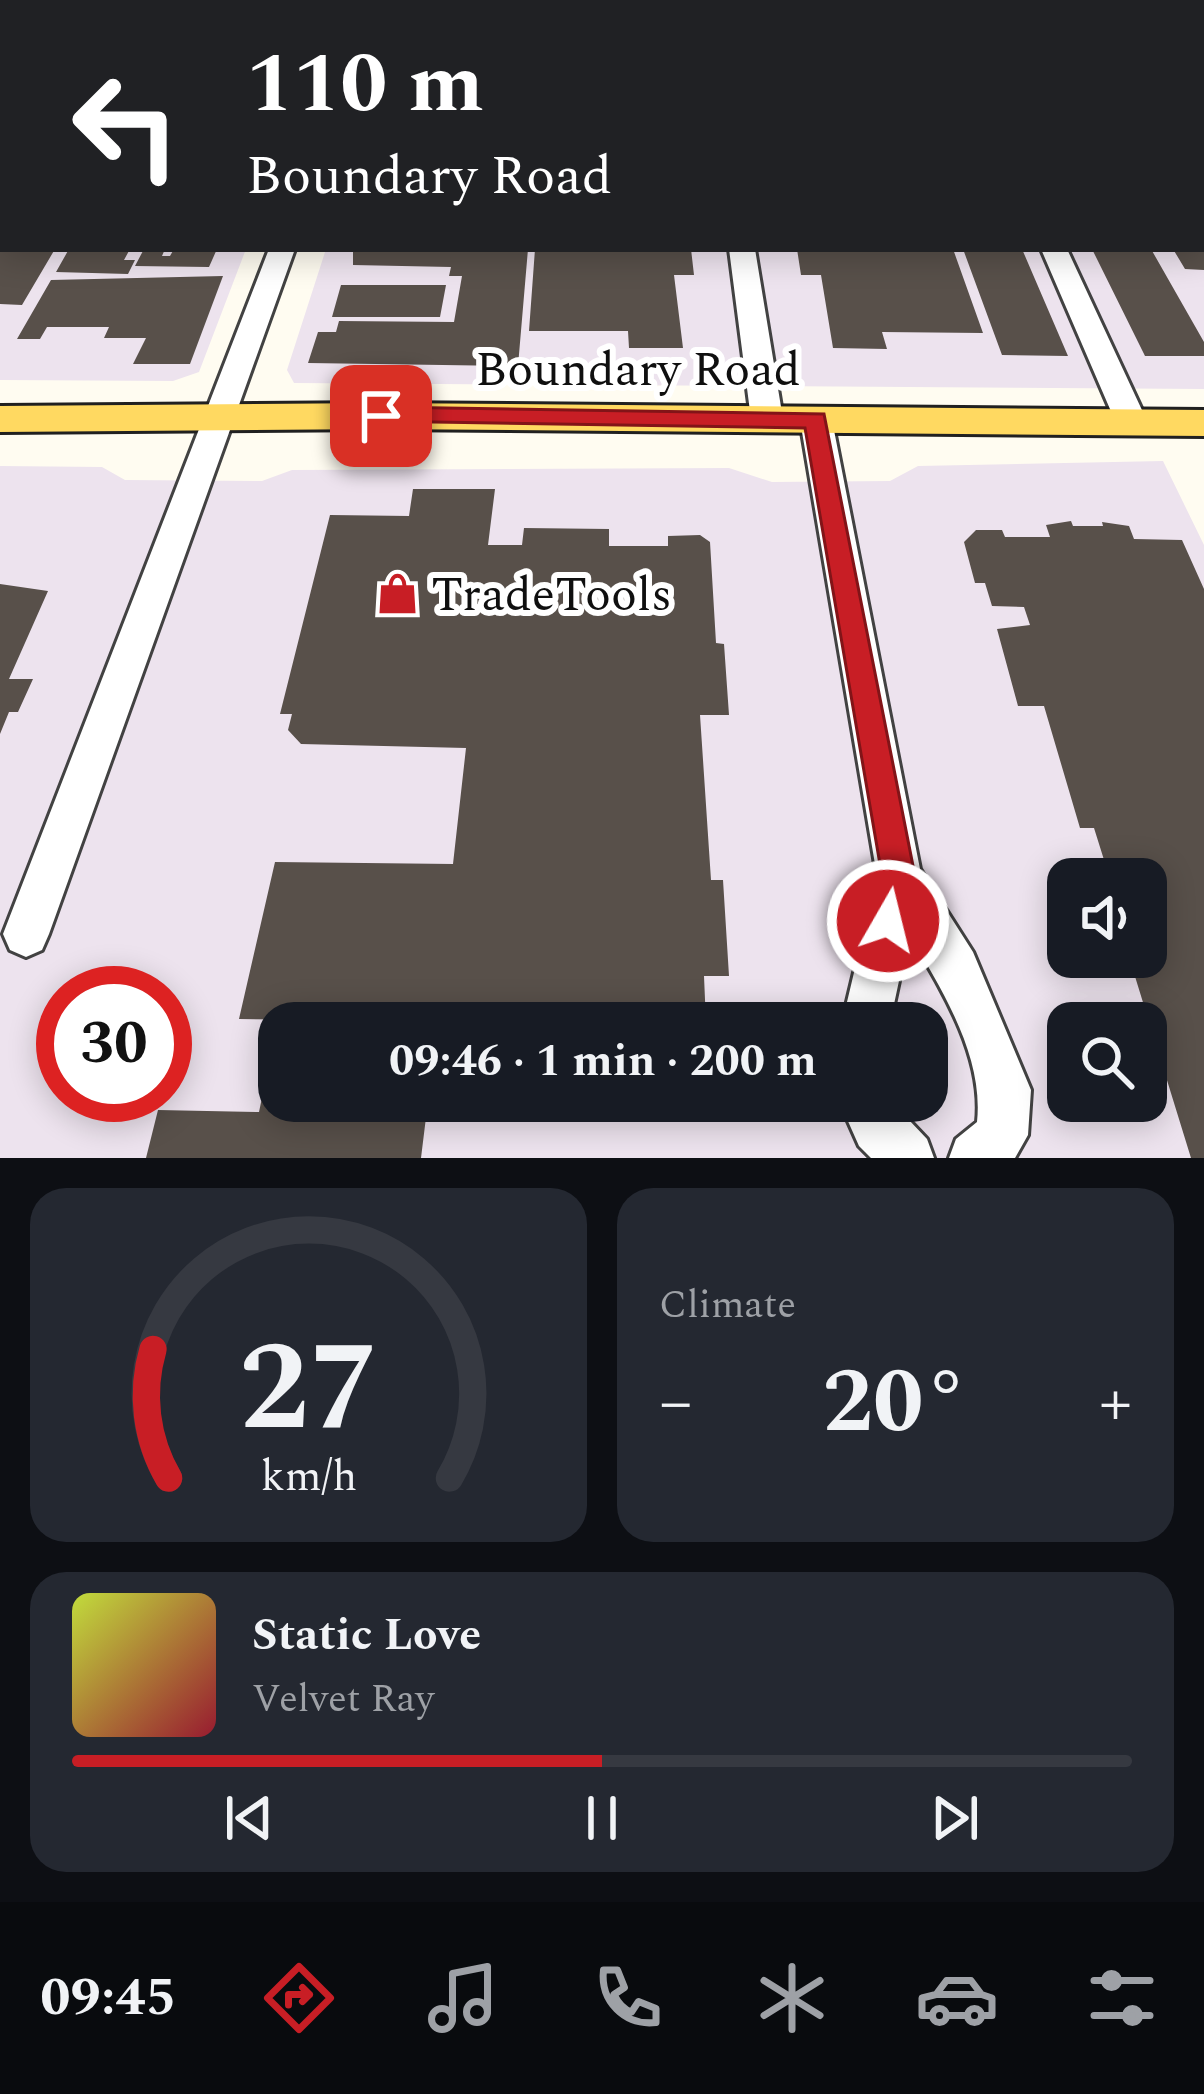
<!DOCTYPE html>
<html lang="en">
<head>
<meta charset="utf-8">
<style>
  :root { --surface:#171b24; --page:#242831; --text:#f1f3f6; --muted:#9ea1a6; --line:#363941; --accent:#c81e25 }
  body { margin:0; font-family:Spectral,serif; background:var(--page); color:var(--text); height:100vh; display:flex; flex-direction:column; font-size:45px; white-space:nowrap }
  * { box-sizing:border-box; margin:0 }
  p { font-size:39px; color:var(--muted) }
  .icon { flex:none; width:66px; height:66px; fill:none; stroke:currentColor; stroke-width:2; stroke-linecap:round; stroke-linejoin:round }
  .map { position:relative; height:1158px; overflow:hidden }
  .panel { display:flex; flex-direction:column; gap:30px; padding:30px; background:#0d0f14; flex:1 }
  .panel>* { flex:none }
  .hud { position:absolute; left:0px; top:0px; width:1206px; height:252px; box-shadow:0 6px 30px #0003; background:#202124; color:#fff; overflow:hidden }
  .controls { position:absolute; left:1047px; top:858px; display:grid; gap:24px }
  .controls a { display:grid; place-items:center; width:120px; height:120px; border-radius:24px; background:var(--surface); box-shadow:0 6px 30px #0003; font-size:60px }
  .speed { position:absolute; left:36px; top:966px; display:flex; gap:24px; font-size:60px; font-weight:700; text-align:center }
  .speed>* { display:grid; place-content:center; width:156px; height:156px; border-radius:50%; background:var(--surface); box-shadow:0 6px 30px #0003; line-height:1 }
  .speed .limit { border:18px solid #d22; background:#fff; color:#111 }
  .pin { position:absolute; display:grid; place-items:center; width:102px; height:102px; color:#fff; margin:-51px; border-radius:24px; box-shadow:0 6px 18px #0006 }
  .me { position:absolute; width:132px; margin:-66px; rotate:8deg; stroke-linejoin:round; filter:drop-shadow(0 0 9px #0008) }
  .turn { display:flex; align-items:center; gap:42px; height:252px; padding:0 48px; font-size:54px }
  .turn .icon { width:156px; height:156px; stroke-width:2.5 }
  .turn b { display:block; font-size:84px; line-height:102px }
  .big { font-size:90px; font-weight:700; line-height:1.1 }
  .panel .tile { flex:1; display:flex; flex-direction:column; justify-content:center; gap:18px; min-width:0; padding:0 42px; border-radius:36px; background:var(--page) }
  .panel .dial { align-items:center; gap:0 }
  .dial svg { height:312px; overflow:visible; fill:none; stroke:var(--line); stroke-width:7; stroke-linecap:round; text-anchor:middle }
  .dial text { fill:var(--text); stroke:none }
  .song { display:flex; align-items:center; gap:36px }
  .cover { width:144px; height:144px; border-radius:18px; background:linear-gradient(135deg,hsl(70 70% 55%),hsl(350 70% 35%)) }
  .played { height:12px; border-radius:6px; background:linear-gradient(90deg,var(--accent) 50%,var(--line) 50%) }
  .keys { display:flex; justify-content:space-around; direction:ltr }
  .heat { display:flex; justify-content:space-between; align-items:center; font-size:66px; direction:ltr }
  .panel .tiles { flex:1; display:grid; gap:30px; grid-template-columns:1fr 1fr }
  .tile:last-child { grid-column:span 2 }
  .trip { position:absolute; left:258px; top:1002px; width:690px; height:120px; border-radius:36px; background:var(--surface); box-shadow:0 6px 30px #0003; font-weight:700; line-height:120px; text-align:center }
  .menu { display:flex; height:192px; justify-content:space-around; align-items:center; background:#090b0e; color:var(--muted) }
  .menu .icon { width:84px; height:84px }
  .menu .active { color:var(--accent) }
  .menu b { font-size:54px; color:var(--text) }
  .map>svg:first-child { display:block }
  .industrial { fill:#ede3ee; fill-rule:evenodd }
  .building { fill:#58504a }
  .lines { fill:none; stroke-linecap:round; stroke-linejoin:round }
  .minor-casing { stroke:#424242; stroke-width:6 }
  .major-casing { stroke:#202020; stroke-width:6 }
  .minor { fill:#fff; fill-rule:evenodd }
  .major { fill:#ffd961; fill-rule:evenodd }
  .route { fill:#c81e25; stroke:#821418; stroke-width:3 }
  .labels { text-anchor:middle; stroke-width:12; stroke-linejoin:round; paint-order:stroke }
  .street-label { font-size:48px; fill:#0f0f0f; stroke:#fff }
  .poi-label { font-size:48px; fill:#0f0f0f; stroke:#fff; text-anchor:start }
</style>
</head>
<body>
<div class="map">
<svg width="1204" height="1158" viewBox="0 0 1204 1158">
  <rect width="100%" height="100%" fill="#fffcf1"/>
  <!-- industrial -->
  <path class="industrial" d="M0 0H342L3 3V249H246L199 372 173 381 0 380Z
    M403 0H1204V389L294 383 287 370 326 249H1203V3Z
    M1163 461 1204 545V1158H0V466L102 467 125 480 262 481 292 470 729 468 772 482 890 481 918 466ZM1068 879H1146V957H1068ZM63 993H165V1095H63ZM279 1023H927V1101H279ZM1068 1023H1146V1101H1068Z"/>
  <!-- building -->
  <path class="building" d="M0 249H55L22 305 0 304Z
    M69 249H130L124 260H135L128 274 56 272Z
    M144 249H165L162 256H170L174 249H217L209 267 135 266Z
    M353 249H528L518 366 308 363 318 332H336L339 321 454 322 462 276H449L451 267 353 265Z
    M535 249H691L694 275H674L683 348H629L628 331H529Z
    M797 249H953L983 333 882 332 887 349 833 348 821 275H801Z
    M963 249H1022L1068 356 1002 355Z
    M1092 249H1151L1204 342V356H1145Z
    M1173 249H1204V270L1185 269Z
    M223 276 190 364H133L146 338H104L109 327H47L40 339H17L51 280Z
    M341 285H446L440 317H332Z
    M413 489H495L488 545H522L524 528 609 529V546H668V536L700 535 710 542 716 643 724 644 729 715H700L711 880H723L729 976H704L706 1023 239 1019 275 862 453 864 466 748 301 744 288 730 292 714H280L330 515 409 516Z
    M1071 521 1073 526H1103L1102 522 1129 526 1134 539 1182 540 1204 589V1158H1191L1129 957H1146V879H1110L1094 828H1080L1044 706H1018L997 629 1030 625 1024 607 992 606 985 583H975L964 542 976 530H1002L1005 537H1050L1046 525Z
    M0 584 48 591 9 679H33L18 712H9L0 734Z
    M277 1026 279 1101H428L421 1158H146L158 1110 259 1112Z"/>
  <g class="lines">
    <defs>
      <path id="minor" d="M65 0H85L63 3Z
        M362 0H382L361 3Z
        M3 86V103L0 104V87Z
        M269 249H295L49 934 42 950 26 957 10 950 3 934Z
        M729 249H755L783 419 767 430 751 419Z
        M1041 249H1067L1148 423 1143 431 1132 434 1116 423Z
        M816 409 832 420 920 869 973 952 1031 1090 1028 1135 1015 1158H949L956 1139 977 1122C984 1056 942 990 909 934L890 1023H842L877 876 800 420Z
        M839 1101H891L927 1139 934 1158H871L859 1146Z"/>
      <path id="major" d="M381 403 1204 410V436L381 429 0 432V406Z"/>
    </defs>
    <!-- minor casing -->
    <use href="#minor" class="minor-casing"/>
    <!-- major casing -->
    <use href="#major" class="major-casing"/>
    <!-- minor -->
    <use href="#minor" class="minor"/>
    <!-- major -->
    <use href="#major" class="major"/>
  </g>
  <!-- route -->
  <path class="route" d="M381 407 824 414 915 876 900 933 888 938 875 933 870 921 882 876 805 428 373 421 369 416Z"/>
  <!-- icons -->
  <defs>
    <symbol id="shop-bare" viewBox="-9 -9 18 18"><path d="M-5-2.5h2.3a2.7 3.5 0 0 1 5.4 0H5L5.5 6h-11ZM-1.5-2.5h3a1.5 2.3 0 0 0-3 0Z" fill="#c81e25" stroke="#fff" stroke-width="2.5" paint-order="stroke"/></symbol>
  </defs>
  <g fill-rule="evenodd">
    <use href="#shop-bare" x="368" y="564" width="59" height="59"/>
  </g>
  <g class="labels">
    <!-- street labels -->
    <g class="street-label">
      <text x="638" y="385">Boundary Road</text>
    </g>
    <!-- poi labels -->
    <g class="poi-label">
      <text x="431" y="610">TradeTools</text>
    </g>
  </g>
</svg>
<div class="controls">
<a><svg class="icon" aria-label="sound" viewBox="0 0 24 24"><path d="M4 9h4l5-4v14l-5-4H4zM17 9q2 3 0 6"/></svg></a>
<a><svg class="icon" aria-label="search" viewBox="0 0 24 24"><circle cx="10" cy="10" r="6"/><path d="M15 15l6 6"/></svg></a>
</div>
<div class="speed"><div class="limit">30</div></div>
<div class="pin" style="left:381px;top:416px;background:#d93025"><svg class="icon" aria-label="arrive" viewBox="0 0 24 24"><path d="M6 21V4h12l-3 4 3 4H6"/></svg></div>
<svg class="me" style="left:888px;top:921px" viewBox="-20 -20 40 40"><circle r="17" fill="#c81e25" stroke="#fff" stroke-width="3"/><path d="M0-11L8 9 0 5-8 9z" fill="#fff"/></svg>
<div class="trip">09:46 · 1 min · 200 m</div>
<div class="hud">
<div class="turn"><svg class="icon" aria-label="left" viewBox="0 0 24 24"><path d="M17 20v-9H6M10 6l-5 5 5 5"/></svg><div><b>110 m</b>Boundary Road</div></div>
</div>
</div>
<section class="panel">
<div class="tiles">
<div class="tile dial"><svg viewBox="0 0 100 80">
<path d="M14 69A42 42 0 1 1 86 69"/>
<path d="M14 69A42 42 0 0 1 10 36" stroke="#c81e25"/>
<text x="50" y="56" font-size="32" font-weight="700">27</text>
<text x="50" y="72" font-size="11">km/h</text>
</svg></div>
<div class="tile"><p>Climate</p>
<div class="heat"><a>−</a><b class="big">20°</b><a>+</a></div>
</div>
<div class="tile">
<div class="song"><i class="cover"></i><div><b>Static Love</b><p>Velvet Ray</p></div></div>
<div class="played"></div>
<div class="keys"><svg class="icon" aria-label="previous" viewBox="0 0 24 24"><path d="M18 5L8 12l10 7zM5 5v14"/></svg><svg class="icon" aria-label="pause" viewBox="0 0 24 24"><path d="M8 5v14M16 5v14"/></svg><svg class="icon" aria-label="next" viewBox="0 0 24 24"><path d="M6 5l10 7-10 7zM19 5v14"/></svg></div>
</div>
</div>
</section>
<nav class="menu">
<b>09:45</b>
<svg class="icon active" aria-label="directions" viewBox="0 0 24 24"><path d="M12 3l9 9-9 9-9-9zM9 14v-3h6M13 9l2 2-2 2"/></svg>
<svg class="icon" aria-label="music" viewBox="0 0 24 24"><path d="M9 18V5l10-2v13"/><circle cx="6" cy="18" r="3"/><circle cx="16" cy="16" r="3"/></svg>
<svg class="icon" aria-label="phone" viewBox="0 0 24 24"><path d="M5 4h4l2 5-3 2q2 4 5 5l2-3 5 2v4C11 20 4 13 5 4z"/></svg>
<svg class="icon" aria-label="climate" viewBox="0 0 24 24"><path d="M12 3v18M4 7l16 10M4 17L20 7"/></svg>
<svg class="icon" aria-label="car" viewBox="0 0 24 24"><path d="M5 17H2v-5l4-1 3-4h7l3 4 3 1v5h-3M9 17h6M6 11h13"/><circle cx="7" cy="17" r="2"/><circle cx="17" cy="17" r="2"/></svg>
<svg class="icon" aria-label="filters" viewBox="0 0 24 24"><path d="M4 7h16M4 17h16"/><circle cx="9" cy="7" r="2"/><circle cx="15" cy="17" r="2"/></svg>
</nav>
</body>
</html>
